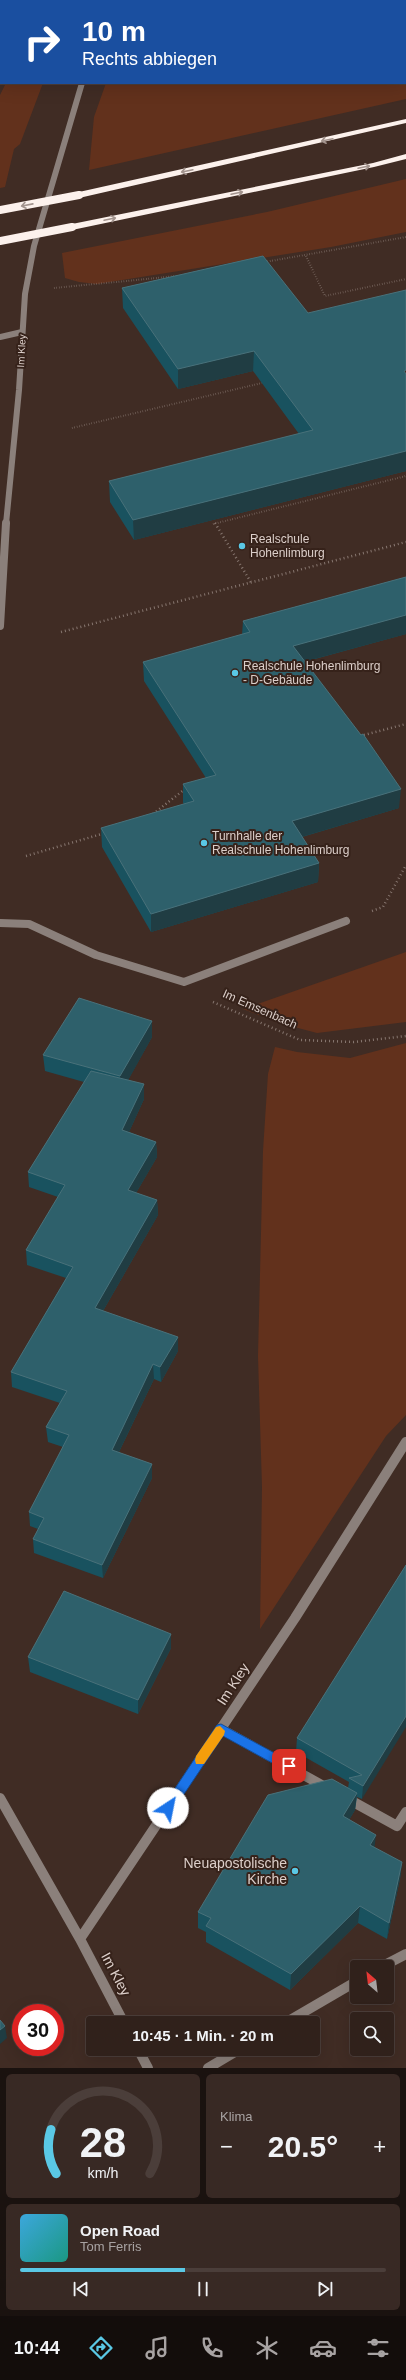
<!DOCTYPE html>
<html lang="de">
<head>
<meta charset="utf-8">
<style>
  :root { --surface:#30211b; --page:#382924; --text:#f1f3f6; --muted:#a8a3a3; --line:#4b3e3a; --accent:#5ac8e5 }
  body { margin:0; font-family:Helvetica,sans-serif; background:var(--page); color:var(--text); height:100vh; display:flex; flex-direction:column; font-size:15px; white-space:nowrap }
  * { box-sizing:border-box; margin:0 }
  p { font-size:13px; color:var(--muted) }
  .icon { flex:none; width:22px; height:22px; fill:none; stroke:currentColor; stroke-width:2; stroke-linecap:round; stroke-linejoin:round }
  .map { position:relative; height:2068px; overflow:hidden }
  .side { display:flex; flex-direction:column; gap:6px; padding:6px; background:#1a120f; flex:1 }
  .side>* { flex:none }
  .guide { position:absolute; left:0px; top:0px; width:406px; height:84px; box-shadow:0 4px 16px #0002,0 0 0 1px var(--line); background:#1a4fa0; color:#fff; overflow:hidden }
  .needle { width:26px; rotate:332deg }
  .fabs { position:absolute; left:350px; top:1960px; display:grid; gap:8px }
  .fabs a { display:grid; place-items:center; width:44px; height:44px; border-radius:4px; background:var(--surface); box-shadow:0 4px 16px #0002,0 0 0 1px var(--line); font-size:20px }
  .speed { position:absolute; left:12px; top:2004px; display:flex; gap:8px; font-size:20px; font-weight:700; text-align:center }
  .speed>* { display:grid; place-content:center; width:52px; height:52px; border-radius:50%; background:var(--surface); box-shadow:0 4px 16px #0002,0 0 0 1px var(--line); line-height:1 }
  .speed .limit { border:6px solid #d22; background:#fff; color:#111 }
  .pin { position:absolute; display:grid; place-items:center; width:34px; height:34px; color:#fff; margin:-17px; border-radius:8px; box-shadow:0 2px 6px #0006 }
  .me { position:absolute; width:44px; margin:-22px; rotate:34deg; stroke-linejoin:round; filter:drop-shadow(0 0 3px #0008) }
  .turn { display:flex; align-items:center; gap:14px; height:84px; padding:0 16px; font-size:18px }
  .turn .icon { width:52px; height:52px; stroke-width:2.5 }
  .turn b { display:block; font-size:28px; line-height:34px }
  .big { font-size:30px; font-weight:600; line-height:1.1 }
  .side .widget { flex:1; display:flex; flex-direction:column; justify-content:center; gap:6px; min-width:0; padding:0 14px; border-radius:6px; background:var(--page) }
  .side .dial { align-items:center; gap:0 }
  .dial svg { height:104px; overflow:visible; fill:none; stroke:var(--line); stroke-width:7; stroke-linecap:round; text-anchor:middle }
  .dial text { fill:var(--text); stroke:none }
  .song { display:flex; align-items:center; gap:12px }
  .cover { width:48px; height:48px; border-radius:6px; background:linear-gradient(135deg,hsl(200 70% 55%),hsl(170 70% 35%)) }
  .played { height:4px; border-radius:2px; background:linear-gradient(90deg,var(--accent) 45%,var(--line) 45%) }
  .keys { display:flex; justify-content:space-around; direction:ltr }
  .heat { display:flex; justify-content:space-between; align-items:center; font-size:22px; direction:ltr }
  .side .tiles { flex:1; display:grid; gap:6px; grid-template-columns:1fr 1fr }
  .widget:last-child { grid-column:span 2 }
  .trip { position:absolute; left:86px; top:2016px; width:234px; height:40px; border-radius:4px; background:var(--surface); box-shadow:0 4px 16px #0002,0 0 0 1px var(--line); font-weight:600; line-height:40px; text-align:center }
  .tab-bar { display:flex; height:64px; justify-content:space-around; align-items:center; background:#130d0b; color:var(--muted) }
  .tab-bar .icon { width:28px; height:28px }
  .tab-bar .on { color:var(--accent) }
  .tab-bar b { font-size:18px; color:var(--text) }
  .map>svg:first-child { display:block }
  .green { fill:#62311c }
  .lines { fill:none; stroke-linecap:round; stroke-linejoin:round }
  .path-far1 { stroke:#877770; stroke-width:2; stroke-dasharray:0.5 2; stroke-linecap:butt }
  .path { stroke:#877770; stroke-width:2.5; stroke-dasharray:1 3; stroke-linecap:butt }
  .service-far2 { stroke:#8b807b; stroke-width:6 }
  .service-far1 { stroke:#8b807b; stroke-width:8 }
  .service { stroke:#8b807b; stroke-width:10 }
  .minor { stroke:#8b807b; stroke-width:10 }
  .tertiary-far1 { stroke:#8b807b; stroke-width:6 }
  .tertiary { stroke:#8b807b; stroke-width:8 }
  .motorway { fill:#fcf1ec; fill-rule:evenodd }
  .motorway-bridge { stroke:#fcf1ec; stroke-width:8 }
  .wall { fill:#19525f }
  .shaded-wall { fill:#203d43 }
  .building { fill:#2e606b; stroke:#49717a }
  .oneway { stroke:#a3948e }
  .route { fill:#1a73e8; stroke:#114b97 }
  .slow { fill:#f59e0b }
  .poi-dot { fill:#5ac8e5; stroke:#36221a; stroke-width:1.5 }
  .labels { text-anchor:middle; stroke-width:4; stroke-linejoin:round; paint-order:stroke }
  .far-street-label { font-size:10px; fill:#dccfca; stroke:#36221a }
  .poi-label { font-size:12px; fill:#dccfca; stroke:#36221a; text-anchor:start }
  .street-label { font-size:12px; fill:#dccfca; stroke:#36221a }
  .near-street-label { font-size:14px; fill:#dccfca; stroke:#36221a }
  .near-poi-label { font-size:14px; fill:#dccfca; stroke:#36221a; text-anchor:end }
</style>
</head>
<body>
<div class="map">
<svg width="406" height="2068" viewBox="0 0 406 2068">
  <rect width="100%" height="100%" fill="#402c24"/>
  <!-- green -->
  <path class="green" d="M406 13V99L89 170 94 117 106 83H405Z
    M6 83H43L20 144 14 149 5 187 0 188V95Z
    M406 179V232L331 247 97 284 79 282 65 278 62 253 267 212Z
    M406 952V1022L317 1033 283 1024 243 1009Z
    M406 1043V1415L386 1436 260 1629 262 1487 258 1356 263 1151 268 1074 275 1047 297 1052 350 1058Z"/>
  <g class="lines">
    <!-- path-far1 -->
    <path class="path-far1" d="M174 0 181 1
      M286 1 291 0
      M306 256 325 296 406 279
      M265 262 406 237
      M54 288 177 276
      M72 428 262 383
      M213 524 406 476"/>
    <!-- path -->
    <path class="path" d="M215 523 252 584
      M61 632 406 542
      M360 736 406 724
      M153 814 185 789
      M26 856 105 833
      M372 911 383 907 406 865
      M213 1002 300 1040 354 1042 406 1036"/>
    <!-- service-far2 -->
    <path class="service-far2" d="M0 337 22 332"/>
    <!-- service-far1 -->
    <path class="service-far1" d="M0 923 29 924 96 955 184 982 346 921"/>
    <!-- service -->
    <path class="service" d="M221 1729 327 1788
      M348 1799 397 1826 406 1812
      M381 1967 406 1954
      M285 2023 357 1981
      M208 2068 240 2049"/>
    <!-- minor -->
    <path class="minor" d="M0 1798 80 1939 124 2023
      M80 1939 295 1618 406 1442
      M138 2049 148 2068"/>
    <!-- tertiary-far1 -->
    <path class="tertiary-far1" d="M6 524 19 390 25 294 34 246 82 83"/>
    <!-- tertiary -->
    <path class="tertiary" d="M0 626 6 523"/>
    <!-- motorway -->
    <path class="motorway" d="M406 119V123L79 198 75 195 79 192Z
      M406 154V159L374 167 72 230 68 227 72 224 373 163Z"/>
    <!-- motorway-bridge -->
    <path class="motorway-bridge" d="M0 210 79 195
      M0 241 72 227"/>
  </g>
  <!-- wall -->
  <path class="wall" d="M373 0H406L405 1H374Z
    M263 256 406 471 134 540 110 502 109 481 299 434 253 371 178 389 123 308 122 288Z
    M406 577V634L304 662 399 808 302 837 319 863 318 882 151 932 102 847 101 828 184 804 183 803V784L206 778 144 681 143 662 242 635 243 621Z
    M152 1021V1037L128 1080 144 1099 129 1132 156 1142 157 1157 136 1193 157 1200 158 1215 103 1311 178 1351 161 1382 154 1379 119 1452 152 1478 103 1578 34 1553 33 1539 38 1529 30 1526 29 1512 63 1447 48 1442 46 1427 60 1403 12 1387 11 1372 66 1278 27 1265 26 1250 58 1197 29 1187 28 1172 84 1082 45 1071 43 1055Z
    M406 1565 362 1799 357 1797 355 1810 349 1820 374 1848 402 1862 400 1879 387 1939 358 1923 290 1990 206 1942V1932L198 1928V1912L348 1788 349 1782 296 1752 297 1738Z
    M171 1634V1648L138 1714 30 1672 28 1657Z"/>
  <!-- shaded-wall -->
  <path class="shaded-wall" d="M391 0H406V12L405 13V1H391Z
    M254 351 253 371 178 389V369Z
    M406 451V471L134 540 133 520Z
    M406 615V634L292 665 293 646Z
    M401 789 399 808 291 840 292 821Z
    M319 863 318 882 151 932V914Z
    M152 1021V1037L121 1093 120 1076Z
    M144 1084V1099L123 1145 122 1130Z
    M156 1142 157 1157 129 1205 128 1190Z
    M157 1200 158 1215 96 1323 95 1308Z
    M178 1337V1351L161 1382 160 1367Z
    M153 1364 154 1379 113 1464 112 1450Z
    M152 1464V1478L103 1578 102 1565Z
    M171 1634V1648L138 1714V1700Z
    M406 1716V1727L362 1799 363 1786Z
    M357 1793 355 1810 341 1833 343 1816Z
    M376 1835 374 1852 370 1845Z
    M402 1862 400 1879 387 1939 389 1923Z
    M360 1906 358 1923 290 1990 291 1974Z
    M5 2026 7 2038 0 2044V2030Z"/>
  <!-- building -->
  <path class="building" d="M263 256 308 313 406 290V370L404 371 406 374V451L133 520 109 481 313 430 254 351 178 369 122 288Z
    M406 577V615L293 646 361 735 363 734 401 789 292 821 319 863 151 914 101 828 194 801 183 784 216 775 143 662 250 632 243 621Z
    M79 998 152 1021 120 1076 43 1055Z
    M91 1071 144 1084 122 1130 156 1142 128 1190 157 1200 95 1308 178 1337 160 1367 153 1364 112 1450 152 1464 102 1565 33 1539 44 1518 29 1512 69 1435 46 1427 67 1391 11 1372 73 1267 26 1250 65 1185 28 1172Z
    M406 1565V1716L363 1786 349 1778 362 1775 297 1738Z
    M64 1591 171 1634 138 1700 28 1657Z
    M332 1779 357 1793 343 1816 376 1835 370 1845 402 1862 389 1923 360 1906 291 1974 206 1926 211 1918 198 1912 268 1795Z
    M0 2020 5 2026 0 2030Z"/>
  <!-- one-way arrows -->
  <defs><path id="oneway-shaft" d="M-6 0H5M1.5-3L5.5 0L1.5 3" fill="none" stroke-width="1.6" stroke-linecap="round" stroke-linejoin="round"/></defs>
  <g class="oneway">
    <use href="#oneway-shaft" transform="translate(327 140) rotate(168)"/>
    <use href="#oneway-shaft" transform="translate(364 167) rotate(-12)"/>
    <use href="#oneway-shaft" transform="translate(187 171) rotate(168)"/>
    <use href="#oneway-shaft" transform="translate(237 193) rotate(-12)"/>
    <use href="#oneway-shaft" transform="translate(27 205) rotate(169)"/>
    <use href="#oneway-shaft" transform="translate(110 219) rotate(-12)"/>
  </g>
  <!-- route -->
  <path class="route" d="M221 1724 293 1763 294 1766 293 1770H285L223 1736 172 1812H164L162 1808 164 1805 217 1725Z"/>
  <!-- slow -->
  <path class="slow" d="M220 1726 225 1731 224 1735 204 1764H196L195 1760 196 1756 216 1727Z"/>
  <!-- markers -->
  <g class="poi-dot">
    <circle cx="242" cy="546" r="4"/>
    <circle cx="235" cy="673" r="4"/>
    <circle cx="204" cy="843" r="4"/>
    <circle cx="295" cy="1871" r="4"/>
  </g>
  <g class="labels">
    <!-- far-street labels -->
    <g class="far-street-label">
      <text transform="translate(21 351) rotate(-87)" y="4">Im Kley</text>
    </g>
    <!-- poi labels -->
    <g class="poi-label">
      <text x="250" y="543">Realschule<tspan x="250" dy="14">Hohenlimburg</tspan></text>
      <text x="243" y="670">Realschule Hohenlimburg<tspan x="243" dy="14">- D-Gebäude</tspan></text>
      <text x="212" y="840">Turnhalle der<tspan x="212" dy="14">Realschule Hohenlimburg</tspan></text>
    </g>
    <!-- street labels -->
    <g class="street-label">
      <text transform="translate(260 1009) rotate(24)" y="4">Im Emsenbach</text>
    </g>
    <!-- near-street labels -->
    <g class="near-street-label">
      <text transform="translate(233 1684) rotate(-57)" y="5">Im Kley</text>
      <text transform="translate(116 1974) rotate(62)" y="5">Im Kley</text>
    </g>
    <!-- near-poi labels -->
    <g class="near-poi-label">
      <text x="287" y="1868">Neuapostolische<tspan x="287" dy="16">Kirche</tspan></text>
    </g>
  </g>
</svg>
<div class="fabs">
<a><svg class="needle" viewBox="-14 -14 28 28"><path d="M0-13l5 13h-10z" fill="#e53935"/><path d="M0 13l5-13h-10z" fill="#a8a3a3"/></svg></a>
<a><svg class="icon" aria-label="search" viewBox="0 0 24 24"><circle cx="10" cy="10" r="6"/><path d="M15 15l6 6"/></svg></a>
</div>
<div class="speed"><div class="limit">30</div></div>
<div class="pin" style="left:289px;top:1766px;background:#d93025"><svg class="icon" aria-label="arrive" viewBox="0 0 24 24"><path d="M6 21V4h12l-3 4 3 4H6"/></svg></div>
<svg class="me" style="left:168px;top:1808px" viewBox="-20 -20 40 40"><circle r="19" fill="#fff"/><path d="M0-13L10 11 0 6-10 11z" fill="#1a73e8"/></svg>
<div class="trip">10:45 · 1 Min. · 20 m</div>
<div class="guide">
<div class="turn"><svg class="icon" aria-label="right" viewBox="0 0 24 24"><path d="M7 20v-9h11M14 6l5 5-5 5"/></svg><div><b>10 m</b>Rechts abbiegen</div></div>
</div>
</div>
<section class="side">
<div class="tiles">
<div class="widget dial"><svg viewBox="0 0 100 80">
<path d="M14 69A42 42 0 1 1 86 69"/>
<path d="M14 69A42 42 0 0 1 10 35" stroke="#5ac8e5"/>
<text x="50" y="56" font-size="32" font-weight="700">28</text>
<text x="50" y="72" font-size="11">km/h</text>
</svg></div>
<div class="widget"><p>Klima</p>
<div class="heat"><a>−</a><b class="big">20.5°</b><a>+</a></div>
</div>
<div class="widget">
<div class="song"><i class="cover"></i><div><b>Open Road</b><p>Tom Ferris</p></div></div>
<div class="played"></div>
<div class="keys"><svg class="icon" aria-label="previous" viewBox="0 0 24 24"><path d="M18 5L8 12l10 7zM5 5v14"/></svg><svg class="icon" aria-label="pause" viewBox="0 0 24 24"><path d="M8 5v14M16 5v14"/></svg><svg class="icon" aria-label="next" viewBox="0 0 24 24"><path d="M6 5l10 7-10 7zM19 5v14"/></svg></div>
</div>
</div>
</section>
<nav class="tab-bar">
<b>10:44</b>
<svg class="icon on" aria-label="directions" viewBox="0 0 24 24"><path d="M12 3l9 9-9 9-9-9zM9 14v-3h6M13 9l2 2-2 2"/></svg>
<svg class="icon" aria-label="music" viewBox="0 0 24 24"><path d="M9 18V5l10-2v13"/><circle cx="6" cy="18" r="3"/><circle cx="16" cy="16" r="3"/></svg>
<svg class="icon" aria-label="phone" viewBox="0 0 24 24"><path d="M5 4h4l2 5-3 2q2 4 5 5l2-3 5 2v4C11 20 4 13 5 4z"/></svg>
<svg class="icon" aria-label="climate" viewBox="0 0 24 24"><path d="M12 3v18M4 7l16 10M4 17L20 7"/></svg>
<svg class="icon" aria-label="car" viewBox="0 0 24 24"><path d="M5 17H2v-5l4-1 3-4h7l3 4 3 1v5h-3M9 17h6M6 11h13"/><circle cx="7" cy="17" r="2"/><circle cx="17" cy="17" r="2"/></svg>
<svg class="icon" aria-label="filters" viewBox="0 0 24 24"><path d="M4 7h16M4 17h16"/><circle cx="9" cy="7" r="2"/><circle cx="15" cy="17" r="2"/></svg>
</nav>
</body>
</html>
